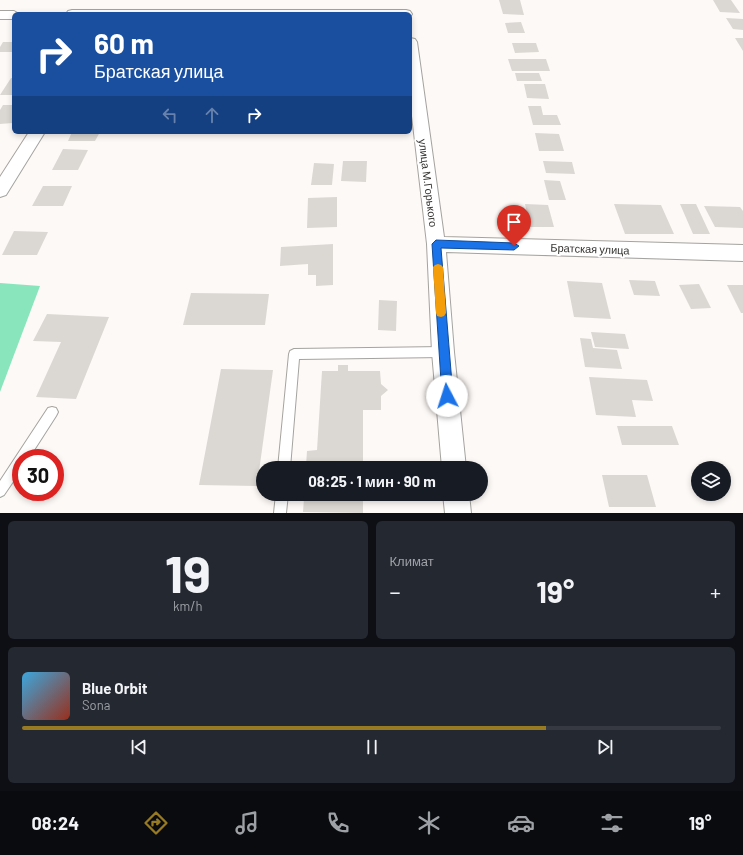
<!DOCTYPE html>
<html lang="ru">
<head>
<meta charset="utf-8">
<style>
  :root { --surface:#171b24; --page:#242831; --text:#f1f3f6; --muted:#9ea1a6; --line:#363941; --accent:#987a23 }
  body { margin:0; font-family:Barlow,sans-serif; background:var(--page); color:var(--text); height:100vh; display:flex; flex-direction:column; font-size:15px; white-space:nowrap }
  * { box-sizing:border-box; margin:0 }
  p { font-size:13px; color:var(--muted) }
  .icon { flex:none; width:22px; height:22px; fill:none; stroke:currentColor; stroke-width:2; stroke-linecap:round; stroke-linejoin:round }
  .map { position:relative; height:513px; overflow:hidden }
  .drawer { display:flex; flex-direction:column; gap:8px; padding:8px; background:#0d0f14; flex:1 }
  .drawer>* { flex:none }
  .banner { position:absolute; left:12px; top:12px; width:400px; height:122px; border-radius:6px; box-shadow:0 2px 6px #0003; background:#1a4fa0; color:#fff; overflow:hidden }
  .fabs { position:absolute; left:691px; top:461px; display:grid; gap:8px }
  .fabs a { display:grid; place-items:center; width:40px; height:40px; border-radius:50%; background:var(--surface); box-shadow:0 2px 6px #0003; font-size:20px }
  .speed { position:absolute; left:12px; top:449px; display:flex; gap:8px; font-size:20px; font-weight:700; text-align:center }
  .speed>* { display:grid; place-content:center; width:52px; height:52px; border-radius:50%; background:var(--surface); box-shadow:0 2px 6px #0003; line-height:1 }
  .speed .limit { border:6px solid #d22; background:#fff; color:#111 }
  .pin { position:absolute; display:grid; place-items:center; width:34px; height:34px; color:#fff; margin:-41px -17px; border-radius:50% 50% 50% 0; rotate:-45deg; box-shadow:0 0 4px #0007 }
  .pin .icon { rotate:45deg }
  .me { position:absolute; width:44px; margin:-22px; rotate:355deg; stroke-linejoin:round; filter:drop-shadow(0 0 3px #0008) }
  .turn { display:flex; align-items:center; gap:14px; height:84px; padding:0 16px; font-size:18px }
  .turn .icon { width:52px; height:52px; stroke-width:2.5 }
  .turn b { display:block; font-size:28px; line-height:34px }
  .lanes { display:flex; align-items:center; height:38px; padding:0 16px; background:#0003; justify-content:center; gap:20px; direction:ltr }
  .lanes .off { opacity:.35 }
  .big { font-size:30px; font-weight:700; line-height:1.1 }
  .drawer .tile { flex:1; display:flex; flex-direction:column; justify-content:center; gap:6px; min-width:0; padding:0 14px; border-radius:6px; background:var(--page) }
  .drawer .dial { align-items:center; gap:0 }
  .dial b { font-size:52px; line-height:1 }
  .song { display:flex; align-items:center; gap:12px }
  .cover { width:48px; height:48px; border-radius:6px; background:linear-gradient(135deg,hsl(200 70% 55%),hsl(10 70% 35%)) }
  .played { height:4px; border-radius:2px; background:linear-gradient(90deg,var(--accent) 75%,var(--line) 75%) }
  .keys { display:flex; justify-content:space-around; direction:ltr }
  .heat { display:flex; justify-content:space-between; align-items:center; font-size:22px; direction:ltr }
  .drawer .tiles { flex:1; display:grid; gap:8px; grid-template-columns:1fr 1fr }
  .tile:last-child { grid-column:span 2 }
  .trip { position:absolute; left:256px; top:461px; width:232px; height:40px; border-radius:20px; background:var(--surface); box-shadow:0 2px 6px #0003; font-weight:700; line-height:40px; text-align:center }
  .tab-bar { display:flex; height:64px; justify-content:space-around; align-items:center; background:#090b0e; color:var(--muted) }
  .tab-bar .icon { width:28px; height:28px }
  .tab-bar .on { color:var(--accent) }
  .tab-bar b { font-size:18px; color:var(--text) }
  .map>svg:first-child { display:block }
  .green { fill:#89e5bc }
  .building { fill:#dbd8d4 }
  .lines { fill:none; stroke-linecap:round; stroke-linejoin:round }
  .lane-casing { stroke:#a5a39f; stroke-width:2 }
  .street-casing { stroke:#a5a39f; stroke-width:2 }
  .lane { fill:#fff; fill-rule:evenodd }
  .street { fill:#fff; fill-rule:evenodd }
  .route { fill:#1a73e8; stroke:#114b97 }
  .slow { fill:#f59e0b }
  .labels { text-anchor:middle; stroke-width:4; stroke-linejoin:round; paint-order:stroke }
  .street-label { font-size:11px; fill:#333230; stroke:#fff }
</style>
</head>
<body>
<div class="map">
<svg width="743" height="513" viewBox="0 0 743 513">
  <rect width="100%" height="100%" fill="#fdf9f6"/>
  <!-- green -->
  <path class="green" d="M0 283 40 286 0 392Z"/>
  <!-- building -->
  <path class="building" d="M499 0H520L524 15 503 14Z
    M713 0H731L740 13 720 12Z
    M726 18 743 19V30L733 29Z
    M521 22 525 33H508L505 23Z
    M735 38H743V51Z
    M3 42H14V52H0V47Z
    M512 43H536L539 52 515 53Z
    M508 59H546L550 71H512Z
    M515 73H539L542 81H517Z
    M11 78H14V95H0Z
    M524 84H545L549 99 527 98Z
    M3 105H14L13 123 0 124V110Z
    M528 106H541L543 115H557L561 125H533Z
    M72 132H100L95 141H68Z
    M535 133 559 134 564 151H539Z
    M63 149 88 150 78 170H52Z
    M343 161H367L366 182 341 181Z
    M543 161 572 162 575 174 546 173Z
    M314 163 334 164 332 185H311Z
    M544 180 560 181 566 200H549Z
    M43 186H72L63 206H32Z
    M337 197V227L307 228 308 198Z
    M525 204 548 205 554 227H530Z
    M614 204 661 205 674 234H625Z
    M680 204H696L710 234H693Z
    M704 206 740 207 743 211V228L715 227Z
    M14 231 48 232 37 255H2Z
    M333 244V285L316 286V275H308V264L280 266 281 247Z
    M629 280 655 281 660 296 634 295Z
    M567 281 602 283 611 319 574 317Z
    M699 284 711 308 691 309 679 285Z
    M727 285H743V313H741Z
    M191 293 269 294 265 325H183Z
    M379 300 397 301 396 331 378 330Z
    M47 314 109 317 76 399 36 397 61 342 33 341Z
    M591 332 625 334 629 349 595 347Z
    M580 338 591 339 593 348 617 350 622 369 585 367Z
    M338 365H348V371H380L381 384 388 390 381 396V410H363V465L372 468H310L311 465H306L307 451 317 450 322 371H338Z
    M221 369 273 370 257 486 199 485Z
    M589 377 647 380 653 401 632 400 636 417 596 415Z
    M617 426H672L679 445H622Z
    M602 475H647L656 507H609Z
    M309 494H375L370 498 363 500V513L303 512 304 498H309Z"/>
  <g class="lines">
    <defs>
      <path id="lane" d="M443 347 447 349 448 352 447 355 443 357 299 359 290 468H278L289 354 290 351 294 349Z
        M52 407 56 408 58 412 56 416 29 458H21V470L4 495 0 497V481L48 408Z
        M276 494H288L286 513H274Z"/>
      <path id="street" d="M72 10H406L410 11 412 14 410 17V14H66L68 11Z
        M0 11H14L19 14H14V19H0Z
        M410 38 415 39 417 42 444 237 743 245V261L446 252 454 352 466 468H442L432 352 427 244 410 99Z
        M29 132H45L6 195 0 197V177Z
        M443 494H469L471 513H445Z"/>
    </defs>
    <!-- lane casing -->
    <use href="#lane" class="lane-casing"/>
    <!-- street casing -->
    <use href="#street" class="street-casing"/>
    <!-- lane -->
    <use href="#lane" class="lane"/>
    <!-- street -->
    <use href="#street" class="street"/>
  </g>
  <!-- route -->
  <path class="route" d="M436 240 514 243 519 246 514 250 441 248 453 396 451 399 447 401 443 399 442 396 432 244Z"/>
  <!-- slow -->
  <path class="slow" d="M438 264 441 265 443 267 446 313 444 316 441 317 437 316 436 313 433 267 435 265Z"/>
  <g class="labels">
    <!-- street labels -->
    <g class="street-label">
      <text transform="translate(428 183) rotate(83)" y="4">улица М.Горького</text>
      <text transform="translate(590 249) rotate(2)" y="4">Братская улица</text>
    </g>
  </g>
</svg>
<div class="fabs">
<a><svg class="icon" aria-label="layers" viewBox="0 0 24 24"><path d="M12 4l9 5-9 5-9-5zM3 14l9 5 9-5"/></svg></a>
</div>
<div class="speed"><div class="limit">30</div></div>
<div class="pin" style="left:514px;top:246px;background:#d93025"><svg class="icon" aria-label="arrive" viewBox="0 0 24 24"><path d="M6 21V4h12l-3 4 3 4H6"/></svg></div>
<svg class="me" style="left:447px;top:396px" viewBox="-20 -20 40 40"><circle r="19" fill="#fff"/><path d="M0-13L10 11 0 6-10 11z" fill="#1a73e8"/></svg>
<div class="trip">08:25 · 1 мин · 90 m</div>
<div class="banner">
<div class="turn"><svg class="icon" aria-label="right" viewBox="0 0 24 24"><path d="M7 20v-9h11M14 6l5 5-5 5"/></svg><div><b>60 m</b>Братская улица</div></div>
<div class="lanes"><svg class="icon off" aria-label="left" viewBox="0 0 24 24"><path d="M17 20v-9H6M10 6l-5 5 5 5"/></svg><svg class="icon off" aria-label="ahead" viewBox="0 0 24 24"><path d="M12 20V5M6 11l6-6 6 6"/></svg><svg class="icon" aria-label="right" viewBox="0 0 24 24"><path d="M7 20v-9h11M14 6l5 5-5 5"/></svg></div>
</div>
</div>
<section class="drawer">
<div class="tiles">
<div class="tile dial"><b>19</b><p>km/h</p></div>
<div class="tile"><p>Климат</p>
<div class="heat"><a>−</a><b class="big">19°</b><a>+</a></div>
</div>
<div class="tile">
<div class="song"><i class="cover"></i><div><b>Blue Orbit</b><p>Sona</p></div></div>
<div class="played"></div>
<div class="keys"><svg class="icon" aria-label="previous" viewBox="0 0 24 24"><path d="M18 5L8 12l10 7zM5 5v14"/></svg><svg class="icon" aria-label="pause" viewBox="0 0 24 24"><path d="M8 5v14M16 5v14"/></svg><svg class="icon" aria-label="next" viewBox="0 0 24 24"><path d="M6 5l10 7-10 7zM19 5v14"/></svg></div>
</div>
</div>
</section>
<nav class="tab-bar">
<b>08:24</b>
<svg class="icon on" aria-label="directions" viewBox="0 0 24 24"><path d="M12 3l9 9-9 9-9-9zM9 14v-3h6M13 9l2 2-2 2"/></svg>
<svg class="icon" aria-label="music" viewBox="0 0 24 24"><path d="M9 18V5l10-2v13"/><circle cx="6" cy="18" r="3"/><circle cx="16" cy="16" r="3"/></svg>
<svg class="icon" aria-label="phone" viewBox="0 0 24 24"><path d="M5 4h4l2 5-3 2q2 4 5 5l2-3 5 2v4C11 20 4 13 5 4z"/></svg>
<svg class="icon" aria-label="climate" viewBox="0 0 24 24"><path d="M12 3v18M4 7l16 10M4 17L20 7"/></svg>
<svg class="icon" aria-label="car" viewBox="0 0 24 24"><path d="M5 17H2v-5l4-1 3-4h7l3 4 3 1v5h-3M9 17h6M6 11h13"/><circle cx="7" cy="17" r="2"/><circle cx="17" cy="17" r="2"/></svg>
<svg class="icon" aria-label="filters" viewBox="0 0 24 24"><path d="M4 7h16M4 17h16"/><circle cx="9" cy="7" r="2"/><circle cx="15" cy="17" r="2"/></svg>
<b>19°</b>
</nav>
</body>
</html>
